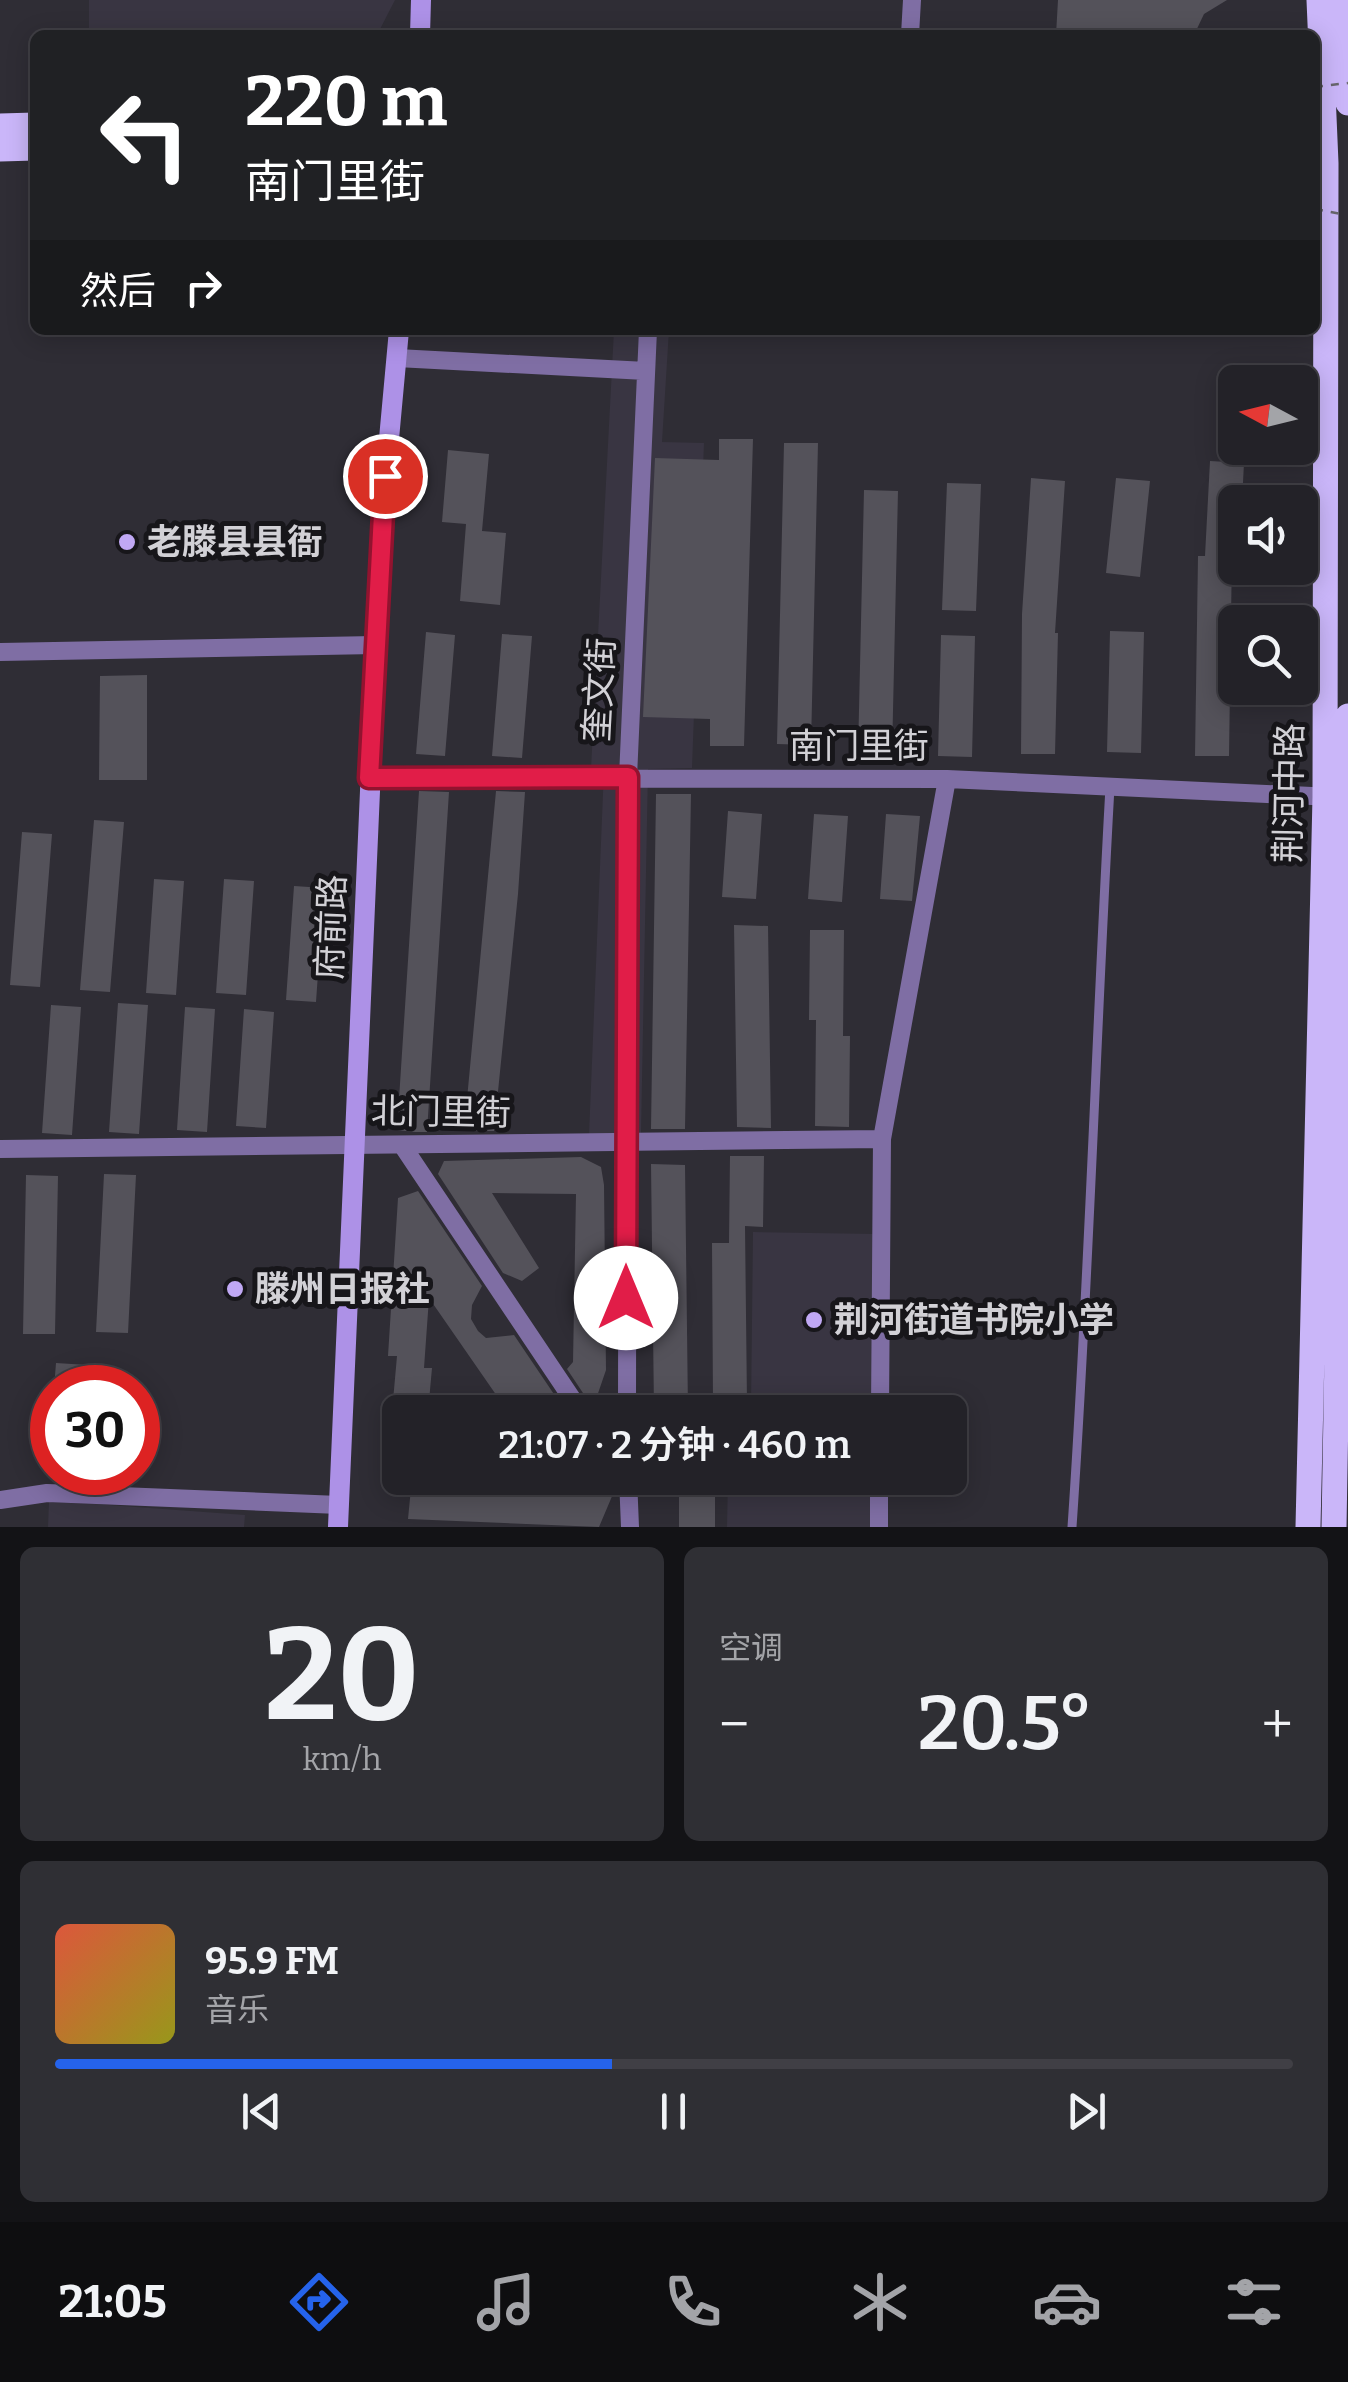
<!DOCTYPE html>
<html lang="zh">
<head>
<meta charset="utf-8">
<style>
  :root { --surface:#232228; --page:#2f2f34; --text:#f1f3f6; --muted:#a3a4a8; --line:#403f45; --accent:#2563eb }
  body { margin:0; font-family:Bitter,"Noto Sans SC",serif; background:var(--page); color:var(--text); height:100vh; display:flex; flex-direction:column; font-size:38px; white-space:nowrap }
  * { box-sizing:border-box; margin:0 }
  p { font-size:32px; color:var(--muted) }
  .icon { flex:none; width:55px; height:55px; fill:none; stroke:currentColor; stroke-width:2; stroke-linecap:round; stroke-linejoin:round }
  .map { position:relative; height:1527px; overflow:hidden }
  .drawer { display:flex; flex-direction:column; gap:20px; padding:20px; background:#131316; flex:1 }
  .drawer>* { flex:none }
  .top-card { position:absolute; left:30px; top:30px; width:1290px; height:305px; border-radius:15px; box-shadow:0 5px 25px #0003,0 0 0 2px var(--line); background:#202124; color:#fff; overflow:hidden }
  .needle { width:65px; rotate:277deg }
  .controls { position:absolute; left:1218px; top:365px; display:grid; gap:20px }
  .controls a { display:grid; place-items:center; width:100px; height:100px; border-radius:15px; background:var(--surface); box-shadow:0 5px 25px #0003,0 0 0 2px var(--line); font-size:50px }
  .speed { position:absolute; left:30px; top:1365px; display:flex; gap:20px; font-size:50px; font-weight:700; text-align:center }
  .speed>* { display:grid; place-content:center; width:130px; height:130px; border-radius:50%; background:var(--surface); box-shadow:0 5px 25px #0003,0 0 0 2px var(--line); line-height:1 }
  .speed .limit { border:15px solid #d22; background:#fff; color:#111 }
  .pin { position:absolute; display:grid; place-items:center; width:85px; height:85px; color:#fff; margin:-42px; border:5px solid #fff; border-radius:50%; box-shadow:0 2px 10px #0007 }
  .me { position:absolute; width:110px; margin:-55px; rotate:0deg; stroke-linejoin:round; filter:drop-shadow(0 0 8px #0008) }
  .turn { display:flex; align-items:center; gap:35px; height:210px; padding:0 50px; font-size:45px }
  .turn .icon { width:130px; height:130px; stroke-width:2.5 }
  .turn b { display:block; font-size:70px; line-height:85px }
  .then { display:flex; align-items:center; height:95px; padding:0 50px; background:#0003; gap:20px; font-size:38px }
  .big { font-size:75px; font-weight:600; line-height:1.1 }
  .drawer .tile { flex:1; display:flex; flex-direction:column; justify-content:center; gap:15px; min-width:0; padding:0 35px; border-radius:15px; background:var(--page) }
  .drawer .dial { align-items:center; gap:0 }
  .dial b { font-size:130px; line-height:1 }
  .song { display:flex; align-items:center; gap:30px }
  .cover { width:120px; height:120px; border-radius:15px; background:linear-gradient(135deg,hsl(10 70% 55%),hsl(60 70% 35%)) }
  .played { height:10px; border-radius:5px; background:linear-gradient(90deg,var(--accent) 45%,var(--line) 45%) }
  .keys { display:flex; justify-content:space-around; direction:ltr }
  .heat { display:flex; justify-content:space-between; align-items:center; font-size:55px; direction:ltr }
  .drawer .tiles { flex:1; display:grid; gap:20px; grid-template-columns:1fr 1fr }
  .tile:last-child { grid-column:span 2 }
  .trip { position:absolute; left:382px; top:1395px; width:585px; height:100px; border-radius:15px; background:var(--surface); box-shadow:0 5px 25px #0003,0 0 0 2px var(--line); font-weight:600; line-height:100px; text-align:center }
  .tab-bar { display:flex; height:160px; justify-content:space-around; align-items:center; background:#0e0e10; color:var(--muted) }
  .tab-bar .icon { width:70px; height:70px }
  .tab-bar .active { color:var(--accent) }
  .tab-bar b { font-size:45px; color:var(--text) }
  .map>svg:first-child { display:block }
  .built { fill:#393542 }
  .building { fill:#54525a }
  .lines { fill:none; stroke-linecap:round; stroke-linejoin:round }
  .lane { stroke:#7f6ea4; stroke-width:9 }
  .street { stroke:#7f6ea4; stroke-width:18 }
  .secondary { stroke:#ad91e7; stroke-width:20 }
  .primary { stroke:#cab6f9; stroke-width:25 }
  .path-bridge { stroke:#68666d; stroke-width:2.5; stroke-dasharray:8 8; stroke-linecap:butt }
  .route-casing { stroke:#92132f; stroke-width:25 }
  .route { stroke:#e11d48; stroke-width:18 }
  .poi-dot { fill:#c0a8f4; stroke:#17161a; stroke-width:4 }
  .labels { text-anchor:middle; stroke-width:10; stroke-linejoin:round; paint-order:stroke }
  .poi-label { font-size:35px; font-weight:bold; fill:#d2d1d6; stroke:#17161a; text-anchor:start }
  .street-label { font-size:35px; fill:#d2d1d6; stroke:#17161a }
</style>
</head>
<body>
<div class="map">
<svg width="1348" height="1527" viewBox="0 0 1348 1527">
  <rect width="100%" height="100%" fill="#2f2d35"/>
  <!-- built -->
  <path class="built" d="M89 0H395L377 35H89Z
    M614 330H669L662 442 704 443 692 768 648 769 641 1133 589 1135 604 769H591Z
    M753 1232 877 1234 874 1412H729V1406H751Z
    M728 1478H873L872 1527H727Z
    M49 1502 95 1504 245 1515 244 1527H48Z"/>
  <!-- building -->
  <path class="building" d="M1058 0H1227L1204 14 1194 35H1056Z
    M719 439H753L744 746H710V719L643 717 655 458 719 460Z
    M784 443H818L811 745 777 744Z
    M448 450 489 454 482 531 506 533 500 605 460 601 466 524 442 522Z
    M1210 461 1244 463 1242 502H1235L1232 551 1229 756H1195L1198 556H1205Z
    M1031 478 1065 481 1055 633H1058L1055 754H1021L1022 614Z
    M1116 478 1150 481 1140 577 1106 573Z
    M947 483 981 484 976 611 942 610Z
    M864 490 898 491 892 755 858 754Z
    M1110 631 1144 632 1141 753 1107 752Z
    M426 632 455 635 445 756 416 754Z
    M502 634 532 636 522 758 492 756Z
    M941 635 975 636 972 757 938 756Z
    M147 675V780H99L100 676Z
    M419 791 449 792 427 1132H415L397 1130Z
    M496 791 525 792 518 894 494 1131H464Z
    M656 794H691L685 1129H651Z
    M728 811 762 814 756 899 722 897Z
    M814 814 848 816 842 902 808 899Z
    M886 814 920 816 912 901 880 899Z
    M94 820 124 822 110 992 80 990Z
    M22 832 52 834 40 987 10 985Z
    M154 879 184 881 176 995 146 993Z
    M224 879 254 881 246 995 216 993Z
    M294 886 324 888 316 1002 286 1000Z
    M734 925 768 926 771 1128 737 1127Z
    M810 930H844L843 1036H850L849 1127 815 1126 816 1020H809Z
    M118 1003 148 1005 139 1134 109 1132Z
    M51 1005 81 1007 72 1135 42 1133Z
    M185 1007 215 1009 207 1132 177 1130Z
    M244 1009 274 1012 266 1128 236 1126Z
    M730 1156H764L763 1227 745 1226 747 1403H713L712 1243H729Z
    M581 1157 601 1167 604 1185 606 1370 593 1408 567 1369 573 1362 576 1194 492 1193 539 1268 522 1281 503 1273 438 1174 444 1161Z
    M651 1164 685 1165 688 1410H654Z
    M104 1174 136 1175 128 1333 96 1332Z
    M26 1175 58 1176 55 1334H23Z
    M418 1191 482 1286 472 1305 471 1319 478 1331 486 1338 514 1335 566 1412H508L429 1298 424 1368H432L428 1412H392L397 1356H388L398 1198Z
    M56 1363 88 1365 86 1388H54Z
    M391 1430 400 1431V1475L387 1474Z
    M412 1478 561 1488 553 1478H611L613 1494 599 1527 408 1519Z
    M679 1478H715V1527H679Z"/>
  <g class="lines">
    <!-- lane -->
    <path class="lane" d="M1072 1527C1089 1281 1096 1034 1110 787"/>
    <!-- street -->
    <path class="street" d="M910 35 912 0
      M397 358 646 371
      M0 652 375 645
      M369 778 947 779 1333 797
      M402 1145 581 1412
      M0 1149 882 1139
      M627 1412 628 777 648 330
      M880 1412 882 1139 947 779
      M628 1478 630 1527
      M0 1500 47 1493 339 1505
      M879 1527V1478"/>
    <!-- secondary -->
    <path class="secondary" d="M420 35 421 0
      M338 1527 382 515 399 330"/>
    <!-- primary -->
    <path class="primary" d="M1343 0 1348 103
      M0 126 35 125
      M0 149 35 148
      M1308 1527 1325 797 1326 163 1319 0
      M1334 1527 1348 716"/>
    <!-- path-bridge -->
    <path class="path-bridge" d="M1315 87 1348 83
      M1315 209 1341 214"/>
  </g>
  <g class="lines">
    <defs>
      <path id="route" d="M385 476 369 778 628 777 626 1298"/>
    </defs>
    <!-- route casing -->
    <use href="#route" class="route-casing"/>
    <!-- route -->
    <use href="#route" class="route"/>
  </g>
  <!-- markers -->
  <g class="poi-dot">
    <circle cx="127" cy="542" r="10"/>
    <circle cx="235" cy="1289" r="10"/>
    <circle cx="814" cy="1320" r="10"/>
  </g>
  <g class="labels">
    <!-- poi labels -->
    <g class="poi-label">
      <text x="147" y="554">老滕县县衙</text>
      <text x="255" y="1301">滕州日报社</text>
      <text x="834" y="1332">荆河街道书院小学</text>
    </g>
    <!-- street labels -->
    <g class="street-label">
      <text transform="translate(599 690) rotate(-87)" y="12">奎文街</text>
      <text x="859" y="758">南门里街</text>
      <text transform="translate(1289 793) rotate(-89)" y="12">荆河中路</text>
      <text transform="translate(331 927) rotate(-88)" y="12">府前路</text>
      <text transform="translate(441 1112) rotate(1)" y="12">北门里街</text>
    </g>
  </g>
</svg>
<div class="controls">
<a><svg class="needle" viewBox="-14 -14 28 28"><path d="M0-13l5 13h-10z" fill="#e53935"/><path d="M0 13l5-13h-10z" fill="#a3a4a8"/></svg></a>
<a><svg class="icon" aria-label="sound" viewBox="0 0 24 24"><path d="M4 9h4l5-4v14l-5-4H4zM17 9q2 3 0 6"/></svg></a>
<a><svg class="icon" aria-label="search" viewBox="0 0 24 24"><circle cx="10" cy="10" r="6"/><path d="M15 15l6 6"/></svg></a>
</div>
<div class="speed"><div class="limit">30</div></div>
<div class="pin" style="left:385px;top:476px;background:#d93025"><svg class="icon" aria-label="arrive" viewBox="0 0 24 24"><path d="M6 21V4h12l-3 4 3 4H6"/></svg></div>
<svg class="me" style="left:626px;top:1298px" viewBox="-20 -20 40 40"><circle r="19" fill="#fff"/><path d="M0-13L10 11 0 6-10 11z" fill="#e11d48"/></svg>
<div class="trip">21:07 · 2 分钟 · 460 m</div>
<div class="top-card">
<div class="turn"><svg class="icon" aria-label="left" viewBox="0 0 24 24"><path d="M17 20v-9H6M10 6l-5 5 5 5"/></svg><div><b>220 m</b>南门里街</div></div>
<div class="then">然后<svg class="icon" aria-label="right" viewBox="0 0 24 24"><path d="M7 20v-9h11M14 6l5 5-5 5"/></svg></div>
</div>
</div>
<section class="drawer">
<div class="tiles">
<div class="tile dial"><b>20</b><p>km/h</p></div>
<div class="tile"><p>空调</p>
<div class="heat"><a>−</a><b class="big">20.5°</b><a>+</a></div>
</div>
<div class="tile">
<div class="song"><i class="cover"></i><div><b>95.9 FM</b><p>音乐</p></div></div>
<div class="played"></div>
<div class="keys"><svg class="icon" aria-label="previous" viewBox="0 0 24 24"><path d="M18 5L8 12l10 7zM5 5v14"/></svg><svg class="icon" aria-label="pause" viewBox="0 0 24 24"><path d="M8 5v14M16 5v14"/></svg><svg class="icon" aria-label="next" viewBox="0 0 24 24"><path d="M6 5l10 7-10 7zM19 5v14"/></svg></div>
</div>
</div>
</section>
<nav class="tab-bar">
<b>21:05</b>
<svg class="icon active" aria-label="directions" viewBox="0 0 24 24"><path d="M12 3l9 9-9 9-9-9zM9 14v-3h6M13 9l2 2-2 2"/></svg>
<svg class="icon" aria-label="music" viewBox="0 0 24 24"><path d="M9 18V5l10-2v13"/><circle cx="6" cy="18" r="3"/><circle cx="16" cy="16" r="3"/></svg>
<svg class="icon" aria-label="phone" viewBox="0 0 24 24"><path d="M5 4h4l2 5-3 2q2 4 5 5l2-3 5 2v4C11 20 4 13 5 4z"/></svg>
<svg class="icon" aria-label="climate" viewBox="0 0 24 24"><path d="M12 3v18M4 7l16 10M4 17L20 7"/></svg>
<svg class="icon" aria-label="car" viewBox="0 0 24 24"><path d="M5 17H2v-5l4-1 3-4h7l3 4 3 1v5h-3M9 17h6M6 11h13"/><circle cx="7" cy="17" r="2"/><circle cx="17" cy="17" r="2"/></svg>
<svg class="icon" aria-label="filters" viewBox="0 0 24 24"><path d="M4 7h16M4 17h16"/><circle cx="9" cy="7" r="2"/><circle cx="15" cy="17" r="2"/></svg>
</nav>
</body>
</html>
